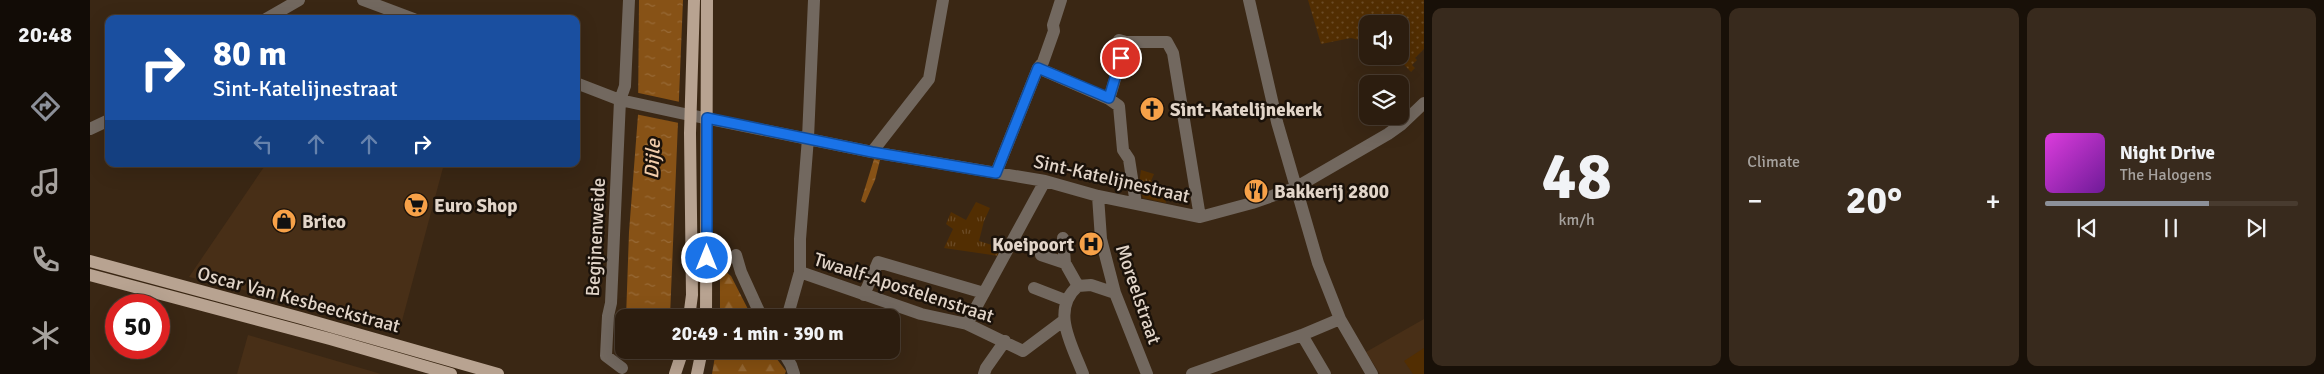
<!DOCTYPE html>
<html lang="en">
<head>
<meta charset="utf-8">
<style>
  :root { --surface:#2c1d0f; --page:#382a1d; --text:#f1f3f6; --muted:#a6a29e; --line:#483b2f; --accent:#8c9099 }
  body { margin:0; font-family:Signika,sans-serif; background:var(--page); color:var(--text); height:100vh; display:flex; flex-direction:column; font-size:19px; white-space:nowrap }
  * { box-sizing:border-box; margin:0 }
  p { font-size:16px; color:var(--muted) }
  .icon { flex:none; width:28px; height:28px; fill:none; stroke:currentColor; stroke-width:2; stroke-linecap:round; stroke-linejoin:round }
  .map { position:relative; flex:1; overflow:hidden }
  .panel { display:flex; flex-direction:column; gap:8px; padding:8px; background:#181008; width:900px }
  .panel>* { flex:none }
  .guide { position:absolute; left:15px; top:15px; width:475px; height:152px; border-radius:10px; box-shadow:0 5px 20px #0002,0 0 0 1px var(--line); background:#1a4fa0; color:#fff; overflow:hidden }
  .tools { position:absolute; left:1269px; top:15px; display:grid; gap:10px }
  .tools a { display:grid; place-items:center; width:50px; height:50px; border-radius:10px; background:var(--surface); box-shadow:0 5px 20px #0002,0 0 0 1px var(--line); font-size:25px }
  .speed { position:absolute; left:15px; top:294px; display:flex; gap:10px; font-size:25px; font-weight:700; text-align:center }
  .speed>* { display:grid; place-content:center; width:65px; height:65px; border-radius:50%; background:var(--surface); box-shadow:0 5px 20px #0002,0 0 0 1px var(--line); line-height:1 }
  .speed .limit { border:8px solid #d22; background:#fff; color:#111 }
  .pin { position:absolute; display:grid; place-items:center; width:42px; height:42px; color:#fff; margin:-21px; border:2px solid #fff; border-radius:50%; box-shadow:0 1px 5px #0007 }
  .me { position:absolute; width:55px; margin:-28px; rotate:0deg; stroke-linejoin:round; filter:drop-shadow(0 0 4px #0008) }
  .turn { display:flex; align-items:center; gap:18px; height:105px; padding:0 25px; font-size:22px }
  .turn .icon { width:65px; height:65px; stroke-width:2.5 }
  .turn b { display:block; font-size:35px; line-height:42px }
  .lanes { display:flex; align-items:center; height:48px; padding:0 25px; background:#0003; justify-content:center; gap:25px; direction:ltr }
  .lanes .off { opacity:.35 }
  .big { font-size:38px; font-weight:700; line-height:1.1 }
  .panel .card { flex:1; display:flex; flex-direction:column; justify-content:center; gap:8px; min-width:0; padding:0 18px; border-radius:10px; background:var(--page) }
  .panel .dial { align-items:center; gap:0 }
  .dial b { font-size:65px; line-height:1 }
  .song { display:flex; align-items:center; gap:15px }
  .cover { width:60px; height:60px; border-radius:8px; background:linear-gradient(135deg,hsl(300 70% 55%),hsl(280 70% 35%)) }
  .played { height:5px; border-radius:2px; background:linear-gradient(90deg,var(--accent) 65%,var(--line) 65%) }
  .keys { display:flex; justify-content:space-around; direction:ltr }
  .heat { display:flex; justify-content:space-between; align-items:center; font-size:28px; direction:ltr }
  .panel .tiles { flex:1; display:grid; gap:8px; grid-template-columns:repeat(3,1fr) }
  .trip { position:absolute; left:525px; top:309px; width:285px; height:50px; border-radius:10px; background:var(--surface); box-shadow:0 5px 20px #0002,0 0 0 1px var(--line); font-weight:700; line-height:50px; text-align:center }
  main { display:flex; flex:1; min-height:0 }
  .tab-bar { display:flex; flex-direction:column; width:90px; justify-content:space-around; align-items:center; background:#120c06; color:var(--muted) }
  .tab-bar .icon { width:35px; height:35px }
  .tab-bar .selected { color:var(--accent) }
  .tab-bar b { font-size:22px; color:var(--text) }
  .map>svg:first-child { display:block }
  .built { fill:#482f17 }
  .grass { fill:url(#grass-tufts) }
  .forest { fill:url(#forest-firs) }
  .park { fill:#522e02 }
  .garden { fill:url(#garden-dots) }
  .water { fill:url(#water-ripples) }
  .pier { fill:#3a2714 }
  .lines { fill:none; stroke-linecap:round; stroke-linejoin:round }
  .minor { stroke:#72685f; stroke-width:12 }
  .major { stroke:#b8a391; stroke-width:12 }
  .route-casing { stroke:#114b97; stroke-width:12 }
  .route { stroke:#1a73e8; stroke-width:9 }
  .labels { text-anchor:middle; stroke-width:5; stroke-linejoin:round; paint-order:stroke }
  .poi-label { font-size:19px; font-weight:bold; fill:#e2d5c9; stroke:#1b120a; text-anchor:start }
  .street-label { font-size:19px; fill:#e2d5c9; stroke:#1b120a }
  .water-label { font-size:20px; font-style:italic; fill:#f1ccaa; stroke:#1b120a }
</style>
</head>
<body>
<main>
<nav class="tab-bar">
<b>20:48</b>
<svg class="icon selected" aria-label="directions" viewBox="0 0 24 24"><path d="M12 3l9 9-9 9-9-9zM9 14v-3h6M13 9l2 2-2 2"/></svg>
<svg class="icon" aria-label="music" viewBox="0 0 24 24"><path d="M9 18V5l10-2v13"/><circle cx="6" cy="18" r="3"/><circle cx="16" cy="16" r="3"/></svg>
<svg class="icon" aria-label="phone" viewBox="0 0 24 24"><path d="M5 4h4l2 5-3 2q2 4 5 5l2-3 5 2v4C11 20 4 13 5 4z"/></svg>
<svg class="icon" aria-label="climate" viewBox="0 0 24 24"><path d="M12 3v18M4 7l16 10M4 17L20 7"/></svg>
</nav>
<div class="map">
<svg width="1334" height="374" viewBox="0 0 1334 374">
  <defs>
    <pattern id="grass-tufts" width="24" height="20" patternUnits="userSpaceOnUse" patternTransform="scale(1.25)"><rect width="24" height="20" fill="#522e02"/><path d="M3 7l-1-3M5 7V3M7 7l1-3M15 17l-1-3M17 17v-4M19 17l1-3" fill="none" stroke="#6b4b26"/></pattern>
    <pattern id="forest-firs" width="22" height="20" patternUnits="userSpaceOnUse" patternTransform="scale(1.25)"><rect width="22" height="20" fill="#844f11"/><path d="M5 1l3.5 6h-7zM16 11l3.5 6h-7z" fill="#956732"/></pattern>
    <pattern id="garden-dots" width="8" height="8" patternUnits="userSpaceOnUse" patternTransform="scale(1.25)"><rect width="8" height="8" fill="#522e02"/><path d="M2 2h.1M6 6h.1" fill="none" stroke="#6b4b26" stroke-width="1.8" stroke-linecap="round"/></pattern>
    <pattern id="water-ripples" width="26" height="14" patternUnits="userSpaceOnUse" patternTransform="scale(1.25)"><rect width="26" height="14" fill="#875216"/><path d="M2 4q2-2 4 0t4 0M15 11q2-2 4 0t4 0" fill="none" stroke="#986a37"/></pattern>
  </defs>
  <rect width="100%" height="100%" fill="#3a2714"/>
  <!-- built -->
  <path class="built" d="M176 164H354L309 332 212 304 99 277Z
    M1334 319V374H1290L1276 352Z
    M158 335 291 374H147Z"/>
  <!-- grass -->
  <path class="grass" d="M1051 170 1064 174 1061 181 1074 190 1076 203 1053 198 1049 184Z
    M886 202 900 208 894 221 889 241 905 246 909 256 854 248 863 229 856 224 861 212 876 220Z"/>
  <!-- forest -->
  <path class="forest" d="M630 267 641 276 662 317H630Z
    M626 350H680L696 371 695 374H622Z"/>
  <!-- park -->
  <path class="park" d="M1334 348V374H1323L1314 361Z"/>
  <!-- garden -->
  <path class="garden" d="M1218 0H1334V49L1325 58 1327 60 1322 65 1325 68 1321 72 1306 56H1310V24H1278L1277 42 1261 38 1231 44Z"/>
  <!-- water -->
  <path class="water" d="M549 0H593L580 317 536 318 539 232 548 115Z
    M784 159 790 160 785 180 775 203 771 201Z"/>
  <!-- pier -->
  <path class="pier" d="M544 92 590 102 589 123 545 114Z
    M533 350H577V374H532Z"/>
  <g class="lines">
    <!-- minor -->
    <path class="minor" d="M273 0 324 19
      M1159 0 1187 122 1228 263 1250 319 1282 374
      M176 19 209 0
      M1036 42H1077L1083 53 1110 217
      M948 68 1019 99 1029 106 1033 150 1039 159 1046 204
      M486 83 530 100 590 113 782 152 955 181 1008 196 1110 217 1162 203 1205 188 1298 134 1312 124 1334 103
      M1019 99 1036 42 1029 40
      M0 129 19 120
      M782 152 839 79 853 0
      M906 173 948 68 953 62 964 31 963 25 971 0
      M1008 196 1011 239 1025 293 1057 374
      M973 238 975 263
      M646 255 651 272 672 318
      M951 255 975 263 988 286
      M710 272 831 314 877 324 933 351 973 321
      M944 288 975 300
      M774 295 788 262 894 293
      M697 318 710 272V239L718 138 724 0
      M877 324 955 181
      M1212 335 1235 374
      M692 350 701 365 704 374
      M532 368 516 356 518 316 521 303 530 100 535 86 539 0
      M894 374 896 368 915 341
      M993 374C982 345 960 310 988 286L1001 285 1025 293
      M1102 374 1212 335 1250 319"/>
    <!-- major -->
    <path class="major" d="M0 261 211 318 408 374
      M0 275 240 339 361 374
      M599 318 602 295 600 133 604 0
      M616 318 617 0
      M585 374 593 350
      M607 374 612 350"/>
  </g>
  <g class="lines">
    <defs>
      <path id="route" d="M617 258V118L782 152 906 173 948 68 1019 98 1031 58"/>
    </defs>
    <!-- route casing -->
    <use href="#route" class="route-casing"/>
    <!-- route -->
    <use href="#route" class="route"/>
  </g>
  <!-- icons -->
  <defs>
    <symbol id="church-disc" viewBox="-11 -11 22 22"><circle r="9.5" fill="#f7a148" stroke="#1b120a"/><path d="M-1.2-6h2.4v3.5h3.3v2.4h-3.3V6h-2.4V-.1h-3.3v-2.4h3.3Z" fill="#111"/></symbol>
    <symbol id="restaurant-disc" viewBox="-11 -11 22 22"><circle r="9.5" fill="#f7a148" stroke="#1b120a"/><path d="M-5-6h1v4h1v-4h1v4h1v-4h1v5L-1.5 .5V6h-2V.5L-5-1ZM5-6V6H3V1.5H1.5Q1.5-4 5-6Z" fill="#111"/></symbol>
    <symbol id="supermarket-disc" viewBox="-11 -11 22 22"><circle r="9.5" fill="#f7a148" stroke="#1b120a"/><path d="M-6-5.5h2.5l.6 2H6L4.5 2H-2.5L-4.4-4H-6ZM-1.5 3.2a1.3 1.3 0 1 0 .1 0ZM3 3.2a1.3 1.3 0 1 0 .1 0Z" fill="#111"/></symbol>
    <symbol id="shop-disc" viewBox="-11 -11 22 22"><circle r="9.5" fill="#f7a148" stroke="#1b120a"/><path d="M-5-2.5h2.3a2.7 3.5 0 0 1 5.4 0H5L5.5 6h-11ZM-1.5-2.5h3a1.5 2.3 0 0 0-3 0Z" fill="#111"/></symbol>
    <symbol id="hospital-disc" viewBox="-11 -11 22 22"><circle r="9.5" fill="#f7a148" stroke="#1b120a"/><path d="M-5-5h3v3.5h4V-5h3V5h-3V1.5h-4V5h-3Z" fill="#111"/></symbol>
  </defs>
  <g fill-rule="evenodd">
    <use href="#church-disc" x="1048" y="95" width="28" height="28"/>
    <use href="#restaurant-disc" x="1152" y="177" width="28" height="28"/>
    <use href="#supermarket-disc" x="312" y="191" width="28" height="28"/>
    <use href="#shop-disc" x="180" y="207" width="28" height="28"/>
    <use href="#hospital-disc" x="987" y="230" width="28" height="28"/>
  </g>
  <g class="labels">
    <!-- poi labels -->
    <g class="poi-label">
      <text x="1080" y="116">Sint-Katelijnekerk</text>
      <text x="1184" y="198">Bakkerij 2800</text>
      <text x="344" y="212">Euro Shop</text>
      <text x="212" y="228">Brico</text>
      <text x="984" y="251" text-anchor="end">Koeipoort</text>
    </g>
    <!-- street labels -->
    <g class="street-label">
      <text transform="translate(1022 178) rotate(13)" y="7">Sint-Katelijnestraat</text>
      <text transform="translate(505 237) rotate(-87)" y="7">Begijnenweide</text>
      <text transform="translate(814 287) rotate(18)" y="7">Twaalf-Apostelenstraat</text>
      <text transform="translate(1049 294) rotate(71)" y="7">Moreelstraat</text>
      <text transform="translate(209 299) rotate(15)" y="7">Oscar Van Kesbeeckstraat</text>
    </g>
    <!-- water labels -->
    <g class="water-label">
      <text transform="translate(562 159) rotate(-87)" y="7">Dijle</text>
    </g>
  </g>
</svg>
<div class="tools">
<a><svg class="icon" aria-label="sound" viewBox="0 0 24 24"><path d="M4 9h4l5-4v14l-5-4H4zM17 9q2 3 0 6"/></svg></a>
<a><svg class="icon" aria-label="layers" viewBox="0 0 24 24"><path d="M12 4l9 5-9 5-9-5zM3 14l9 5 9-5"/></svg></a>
</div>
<div class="speed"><div class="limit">50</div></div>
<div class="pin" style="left:1031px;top:58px;background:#d93025"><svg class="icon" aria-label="arrive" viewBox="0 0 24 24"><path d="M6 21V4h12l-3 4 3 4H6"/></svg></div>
<svg class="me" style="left:617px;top:258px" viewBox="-20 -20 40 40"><circle r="17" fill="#1a73e8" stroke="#fff" stroke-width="3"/><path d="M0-11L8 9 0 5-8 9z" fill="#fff"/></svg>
<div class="trip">20:49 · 1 min · 390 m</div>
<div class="guide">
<div class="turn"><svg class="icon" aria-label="right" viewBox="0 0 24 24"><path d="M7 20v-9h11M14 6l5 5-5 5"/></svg><div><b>80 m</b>Sint-Katelijnestraat</div></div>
<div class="lanes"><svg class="icon off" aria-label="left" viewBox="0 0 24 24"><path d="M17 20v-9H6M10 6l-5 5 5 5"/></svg><svg class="icon off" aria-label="ahead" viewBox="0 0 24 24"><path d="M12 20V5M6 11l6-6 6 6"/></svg><svg class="icon off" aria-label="ahead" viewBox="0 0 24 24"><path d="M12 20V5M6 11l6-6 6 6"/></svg><svg class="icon" aria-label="right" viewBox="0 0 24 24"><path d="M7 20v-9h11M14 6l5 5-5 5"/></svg></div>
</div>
</div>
<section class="panel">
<div class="tiles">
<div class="card dial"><b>48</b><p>km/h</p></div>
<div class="card"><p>Climate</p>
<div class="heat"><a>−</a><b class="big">20°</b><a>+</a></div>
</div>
<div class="card">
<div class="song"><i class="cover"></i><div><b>Night Drive</b><p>The Halogens</p></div></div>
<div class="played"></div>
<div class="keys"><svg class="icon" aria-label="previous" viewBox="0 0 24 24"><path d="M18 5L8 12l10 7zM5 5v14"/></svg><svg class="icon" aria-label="pause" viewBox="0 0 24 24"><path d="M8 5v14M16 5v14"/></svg><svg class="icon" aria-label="next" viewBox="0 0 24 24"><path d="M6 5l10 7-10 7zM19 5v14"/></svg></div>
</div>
</div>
</section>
</main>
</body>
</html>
